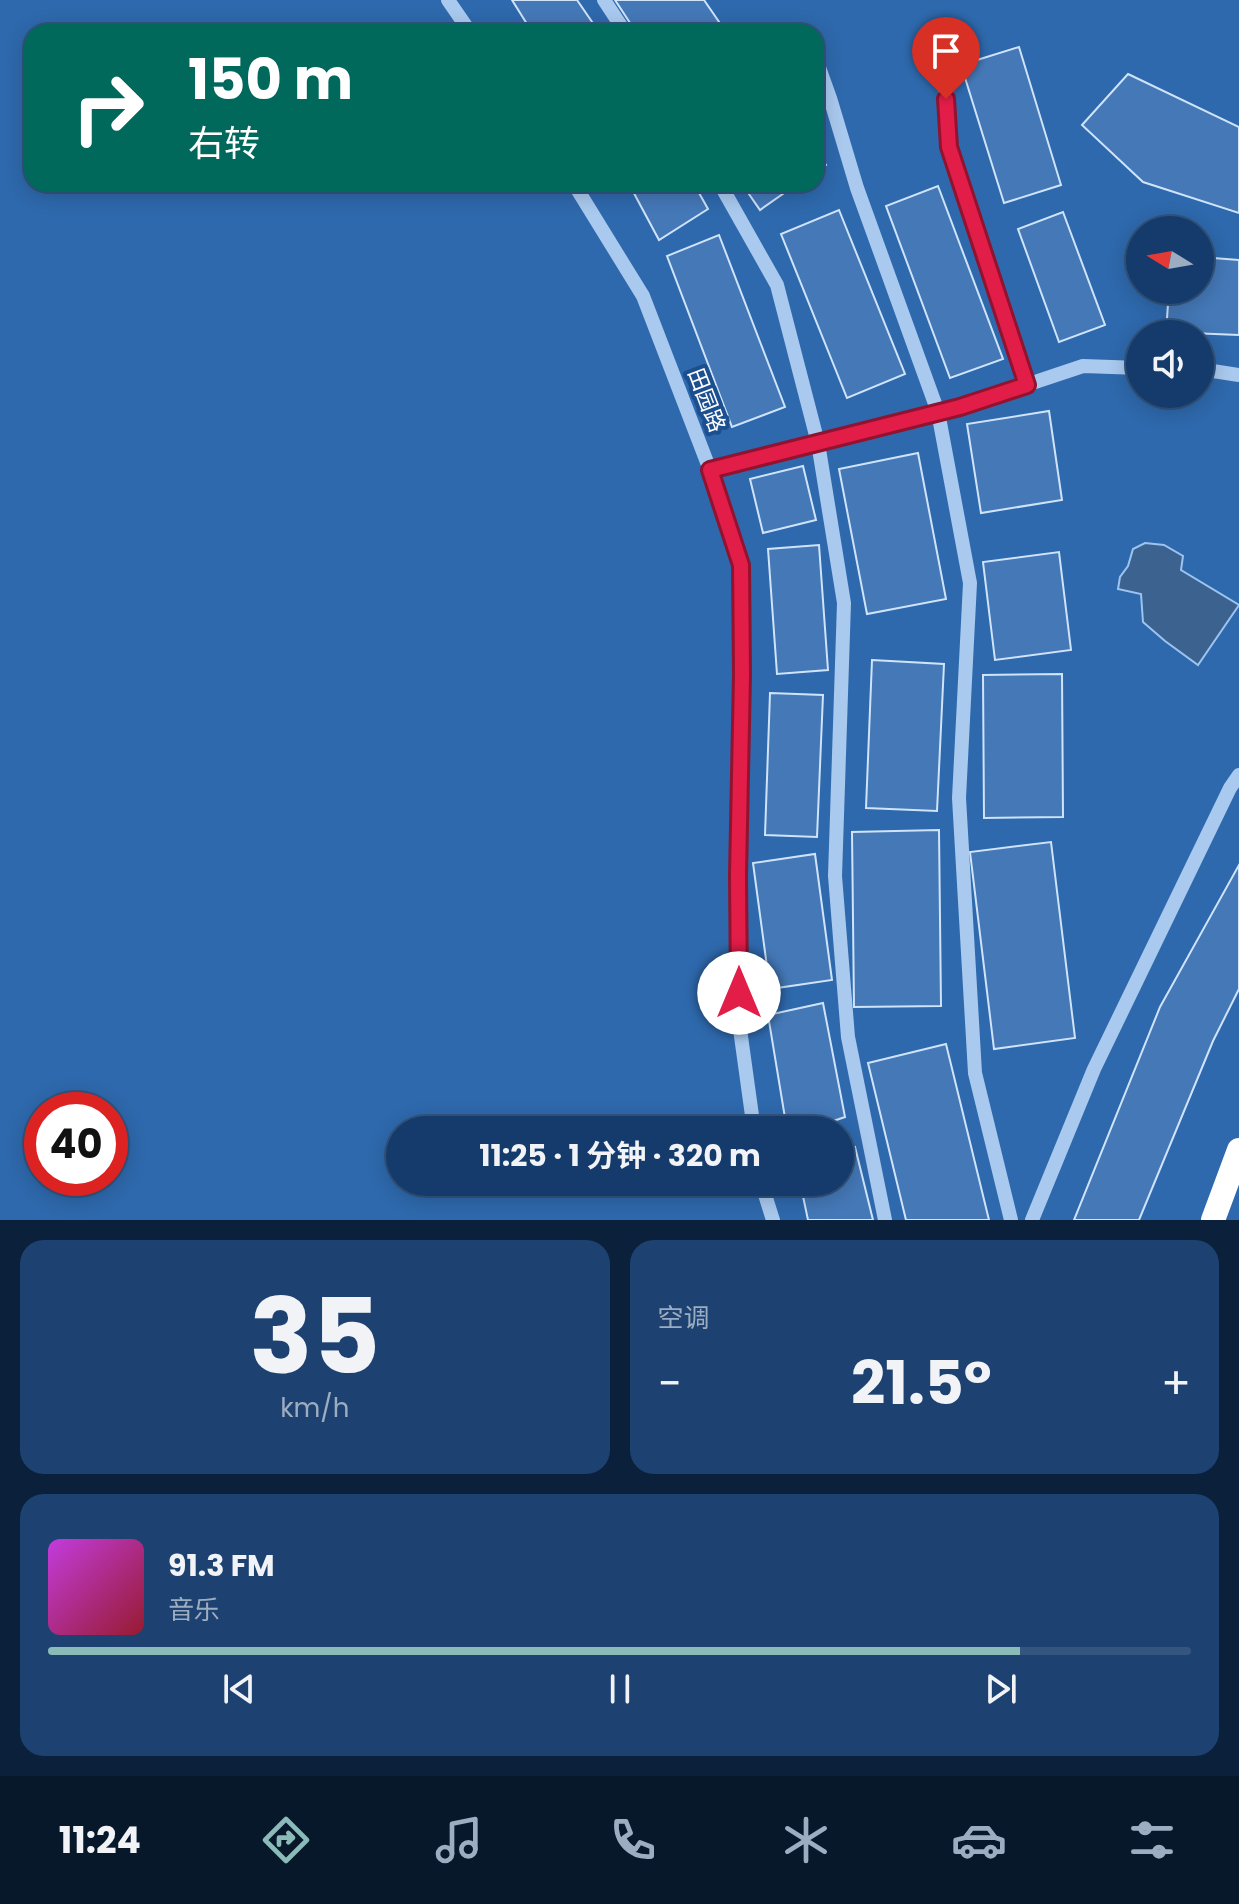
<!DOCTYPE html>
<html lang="zh">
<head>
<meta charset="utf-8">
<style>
  :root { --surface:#143b6b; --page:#1d4271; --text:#f1f3f6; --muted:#9dadc1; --line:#33557e; --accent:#8bbbb9 }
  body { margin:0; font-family:Poppins,"Noto Sans SC",sans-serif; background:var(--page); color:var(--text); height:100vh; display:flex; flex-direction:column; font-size:30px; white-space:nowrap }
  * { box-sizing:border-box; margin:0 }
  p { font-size:26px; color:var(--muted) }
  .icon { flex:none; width:44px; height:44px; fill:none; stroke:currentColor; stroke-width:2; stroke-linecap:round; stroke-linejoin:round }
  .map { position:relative; height:1220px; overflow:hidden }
  .details { display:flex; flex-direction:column; gap:20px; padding:20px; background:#0b203b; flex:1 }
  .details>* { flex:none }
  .banner { position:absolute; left:24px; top:24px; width:800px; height:168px; border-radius:24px; box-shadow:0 4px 20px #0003,0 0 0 2px var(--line); background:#00695c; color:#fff; overflow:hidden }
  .needle { width:52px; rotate:281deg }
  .tools { position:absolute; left:1126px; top:216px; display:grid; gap:16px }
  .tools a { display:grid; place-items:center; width:88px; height:88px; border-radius:50%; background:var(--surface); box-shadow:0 4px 20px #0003,0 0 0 2px var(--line); font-size:40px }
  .speed { position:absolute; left:24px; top:1092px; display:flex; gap:16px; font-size:40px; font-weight:700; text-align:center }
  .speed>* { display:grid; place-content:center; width:104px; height:104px; border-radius:50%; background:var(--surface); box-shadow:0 4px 20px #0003,0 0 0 2px var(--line); line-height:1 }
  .speed .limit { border:12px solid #d22; background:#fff; color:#111 }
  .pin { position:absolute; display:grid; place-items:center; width:68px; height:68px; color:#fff; margin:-82px -34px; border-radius:50% 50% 50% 0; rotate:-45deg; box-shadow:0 0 8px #0007 }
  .pin .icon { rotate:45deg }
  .me { position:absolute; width:88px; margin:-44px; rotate:0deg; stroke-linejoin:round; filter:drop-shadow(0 0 6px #0008) }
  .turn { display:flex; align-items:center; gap:28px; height:168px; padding:0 32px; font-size:36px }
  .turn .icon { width:104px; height:104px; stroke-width:2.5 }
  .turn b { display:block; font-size:56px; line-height:68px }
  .big { font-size:60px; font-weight:700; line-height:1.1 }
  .details .widget { flex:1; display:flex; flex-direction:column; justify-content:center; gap:12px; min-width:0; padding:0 28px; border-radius:24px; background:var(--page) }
  .details .dial { align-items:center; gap:0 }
  .dial b { font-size:104px; line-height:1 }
  .song { display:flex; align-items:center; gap:24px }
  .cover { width:96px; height:96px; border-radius:12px; background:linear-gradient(135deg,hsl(290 70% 55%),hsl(350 70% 35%)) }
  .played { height:8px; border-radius:4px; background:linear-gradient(90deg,var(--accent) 85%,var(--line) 85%) }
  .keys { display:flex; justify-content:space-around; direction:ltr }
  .heat { display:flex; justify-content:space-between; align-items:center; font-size:44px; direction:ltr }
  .details .tiles { flex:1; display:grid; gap:20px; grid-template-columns:1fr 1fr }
  .widget:last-child { grid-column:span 2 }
  .trip { position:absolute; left:386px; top:1116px; width:468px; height:80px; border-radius:40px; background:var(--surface); box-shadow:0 4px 20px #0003,0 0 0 2px var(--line); font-weight:700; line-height:80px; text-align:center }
  .tab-bar { display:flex; height:128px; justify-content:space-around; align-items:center; background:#08182b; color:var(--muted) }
  .tab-bar .icon { width:56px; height:56px }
  .tab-bar .selected { color:var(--accent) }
  .tab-bar b { font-size:36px; color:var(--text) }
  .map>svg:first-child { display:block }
  .green { fill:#2e69ad; fill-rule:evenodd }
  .water { fill:#3c6290; stroke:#9cc4f0; stroke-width:2 }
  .building { fill:#4478b7; stroke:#cfe3fa; stroke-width:2 }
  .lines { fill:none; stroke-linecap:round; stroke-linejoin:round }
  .minor { stroke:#a9c9ee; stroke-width:14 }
  .highway { stroke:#fff; stroke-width:24 }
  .route-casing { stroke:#92132f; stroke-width:20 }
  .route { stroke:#e11d48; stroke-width:14 }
  .labels { text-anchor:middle; stroke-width:8; stroke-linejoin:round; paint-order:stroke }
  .street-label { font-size:22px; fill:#fff; stroke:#1b4f8f }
</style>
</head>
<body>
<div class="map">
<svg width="1239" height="1220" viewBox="0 0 1239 1220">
  <rect width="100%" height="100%" fill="#1b4f8f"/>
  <!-- green -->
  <path class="green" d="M0 0H1239V1220H0ZM32 32H816V184H32ZM1140 230H1200V290H1140ZM1140 334H1200V394H1140ZM42 1110H110V1178H42ZM400 1130H840V1182H400Z"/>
  <!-- water -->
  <path class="water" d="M1145 543 1164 545 1183 556 1181 570 1239 605 1198 665 1165 641 1143 622 1141 594 1118 589 1120 577 1128 566 1133 549Z"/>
  <!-- building -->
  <path class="building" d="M512 0H577L599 32H532Z
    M615 0H704L726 32H636Z
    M1019 47 1061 185 1004 203 961 65Z
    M1128 74 1239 127V213L1143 182 1082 125Z
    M816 150 826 165 816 171Z
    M629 184H694L708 209 659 240Z
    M742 184H797L760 210Z
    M938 186 1003 359 950 378 886 206Z
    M839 210 905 374 847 398 781 234Z
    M1063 212 1105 325 1059 342 1018 229Z
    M719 235 785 407 732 427 667 256Z
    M1200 257 1239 260V335L1166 332 1169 290H1200Z
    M1049 411 1062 500 981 513 967 424Z
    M918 453 946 599 867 614 839 469Z
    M803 466 816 520 763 533 750 479Z
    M819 545 828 670 777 674 768 549Z
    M1059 552 1071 650 995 660 983 562Z
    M872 660 944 664 937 811 866 808Z
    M1062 674 1063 817 984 818 983 675Z
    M770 693 823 695 817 837 765 835Z
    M939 830 941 1006 854 1007 852 832Z
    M1051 842 1075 1038 994 1049 970 852Z
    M815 854 832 980 770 989 753 863Z
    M1239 865V989L1213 1041 1139 1220H1074L1160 1007Z
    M823 1003 845 1117 807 1130H787L768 1015Z
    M946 1044 989 1220H906L868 1063Z
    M855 1147 873 1220H808L800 1182H840V1150Z"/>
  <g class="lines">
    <!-- minor -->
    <path class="minor" d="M448 0 470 32
      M604 0 625 32
      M943 50 949 147 1027 385
      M816 59 830 98 857 188 938 412 970 583 959 798 975 1073 1011 1220
      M574 184 643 296 710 470 741 565 742 674 738 876 739 1022 754 1130
      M720 184 777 285 818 443 844 603 835 876 848 1037 885 1220
      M1200 369 1239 375
      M710 470 960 407 1083 366 1140 368
      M761 1182 773 1220
      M1032 1220 1094 1069 1230 788 1239 775"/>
    <!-- highway -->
    <path class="highway" d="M1213 1220 1239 1150"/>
  </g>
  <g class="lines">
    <defs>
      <path id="route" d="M739 993 738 876 742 674 741 565 710 470 960 407 1027 385 949 147 946 99"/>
    </defs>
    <!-- route casing -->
    <use href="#route" class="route-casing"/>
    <!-- route -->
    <use href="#route" class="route"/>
  </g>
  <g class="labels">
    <!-- street labels -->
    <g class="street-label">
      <text transform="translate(707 400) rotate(69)" y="8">田园路</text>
    </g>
  </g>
</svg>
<div class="tools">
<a><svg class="needle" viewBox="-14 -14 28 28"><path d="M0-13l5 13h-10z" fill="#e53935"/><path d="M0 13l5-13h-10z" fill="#9dadc1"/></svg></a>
<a><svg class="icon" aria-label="sound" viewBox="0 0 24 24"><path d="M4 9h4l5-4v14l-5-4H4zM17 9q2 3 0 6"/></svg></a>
</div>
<div class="speed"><div class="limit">40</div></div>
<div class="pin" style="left:946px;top:99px;background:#d93025"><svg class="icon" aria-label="arrive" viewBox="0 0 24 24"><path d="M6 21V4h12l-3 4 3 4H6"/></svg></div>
<svg class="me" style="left:739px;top:993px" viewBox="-20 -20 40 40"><circle r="19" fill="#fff"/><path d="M0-13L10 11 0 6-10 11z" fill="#e11d48"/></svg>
<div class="trip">11:25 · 1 分钟 · 320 m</div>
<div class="banner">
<div class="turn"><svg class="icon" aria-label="right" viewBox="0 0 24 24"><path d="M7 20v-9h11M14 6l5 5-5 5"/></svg><div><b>150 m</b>右转</div></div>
</div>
</div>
<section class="details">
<div class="tiles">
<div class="widget dial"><b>35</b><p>km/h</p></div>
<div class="widget"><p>空调</p>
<div class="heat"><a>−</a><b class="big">21.5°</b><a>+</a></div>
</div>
<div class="widget">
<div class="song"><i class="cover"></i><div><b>91.3 FM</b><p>音乐</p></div></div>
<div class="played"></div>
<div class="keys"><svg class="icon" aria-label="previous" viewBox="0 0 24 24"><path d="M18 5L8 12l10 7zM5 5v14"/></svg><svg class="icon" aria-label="pause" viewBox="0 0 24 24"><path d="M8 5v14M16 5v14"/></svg><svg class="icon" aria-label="next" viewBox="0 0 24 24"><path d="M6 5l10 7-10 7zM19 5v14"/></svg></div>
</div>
</div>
</section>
<nav class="tab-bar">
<b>11:24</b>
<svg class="icon selected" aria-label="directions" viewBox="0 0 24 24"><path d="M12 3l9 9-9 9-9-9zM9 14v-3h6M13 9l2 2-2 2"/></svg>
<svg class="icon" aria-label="music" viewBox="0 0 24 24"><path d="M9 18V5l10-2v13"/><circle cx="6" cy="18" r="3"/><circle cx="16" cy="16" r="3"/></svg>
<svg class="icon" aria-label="phone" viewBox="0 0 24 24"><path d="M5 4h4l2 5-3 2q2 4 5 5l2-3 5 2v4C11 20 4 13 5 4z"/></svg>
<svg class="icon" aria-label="climate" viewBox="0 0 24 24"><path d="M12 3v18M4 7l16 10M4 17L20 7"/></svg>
<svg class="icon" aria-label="car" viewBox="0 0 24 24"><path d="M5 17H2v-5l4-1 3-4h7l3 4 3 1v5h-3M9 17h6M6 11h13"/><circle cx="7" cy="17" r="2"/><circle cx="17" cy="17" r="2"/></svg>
<svg class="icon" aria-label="filters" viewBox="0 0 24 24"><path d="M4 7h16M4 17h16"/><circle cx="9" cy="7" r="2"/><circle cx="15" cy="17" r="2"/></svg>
</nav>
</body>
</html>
